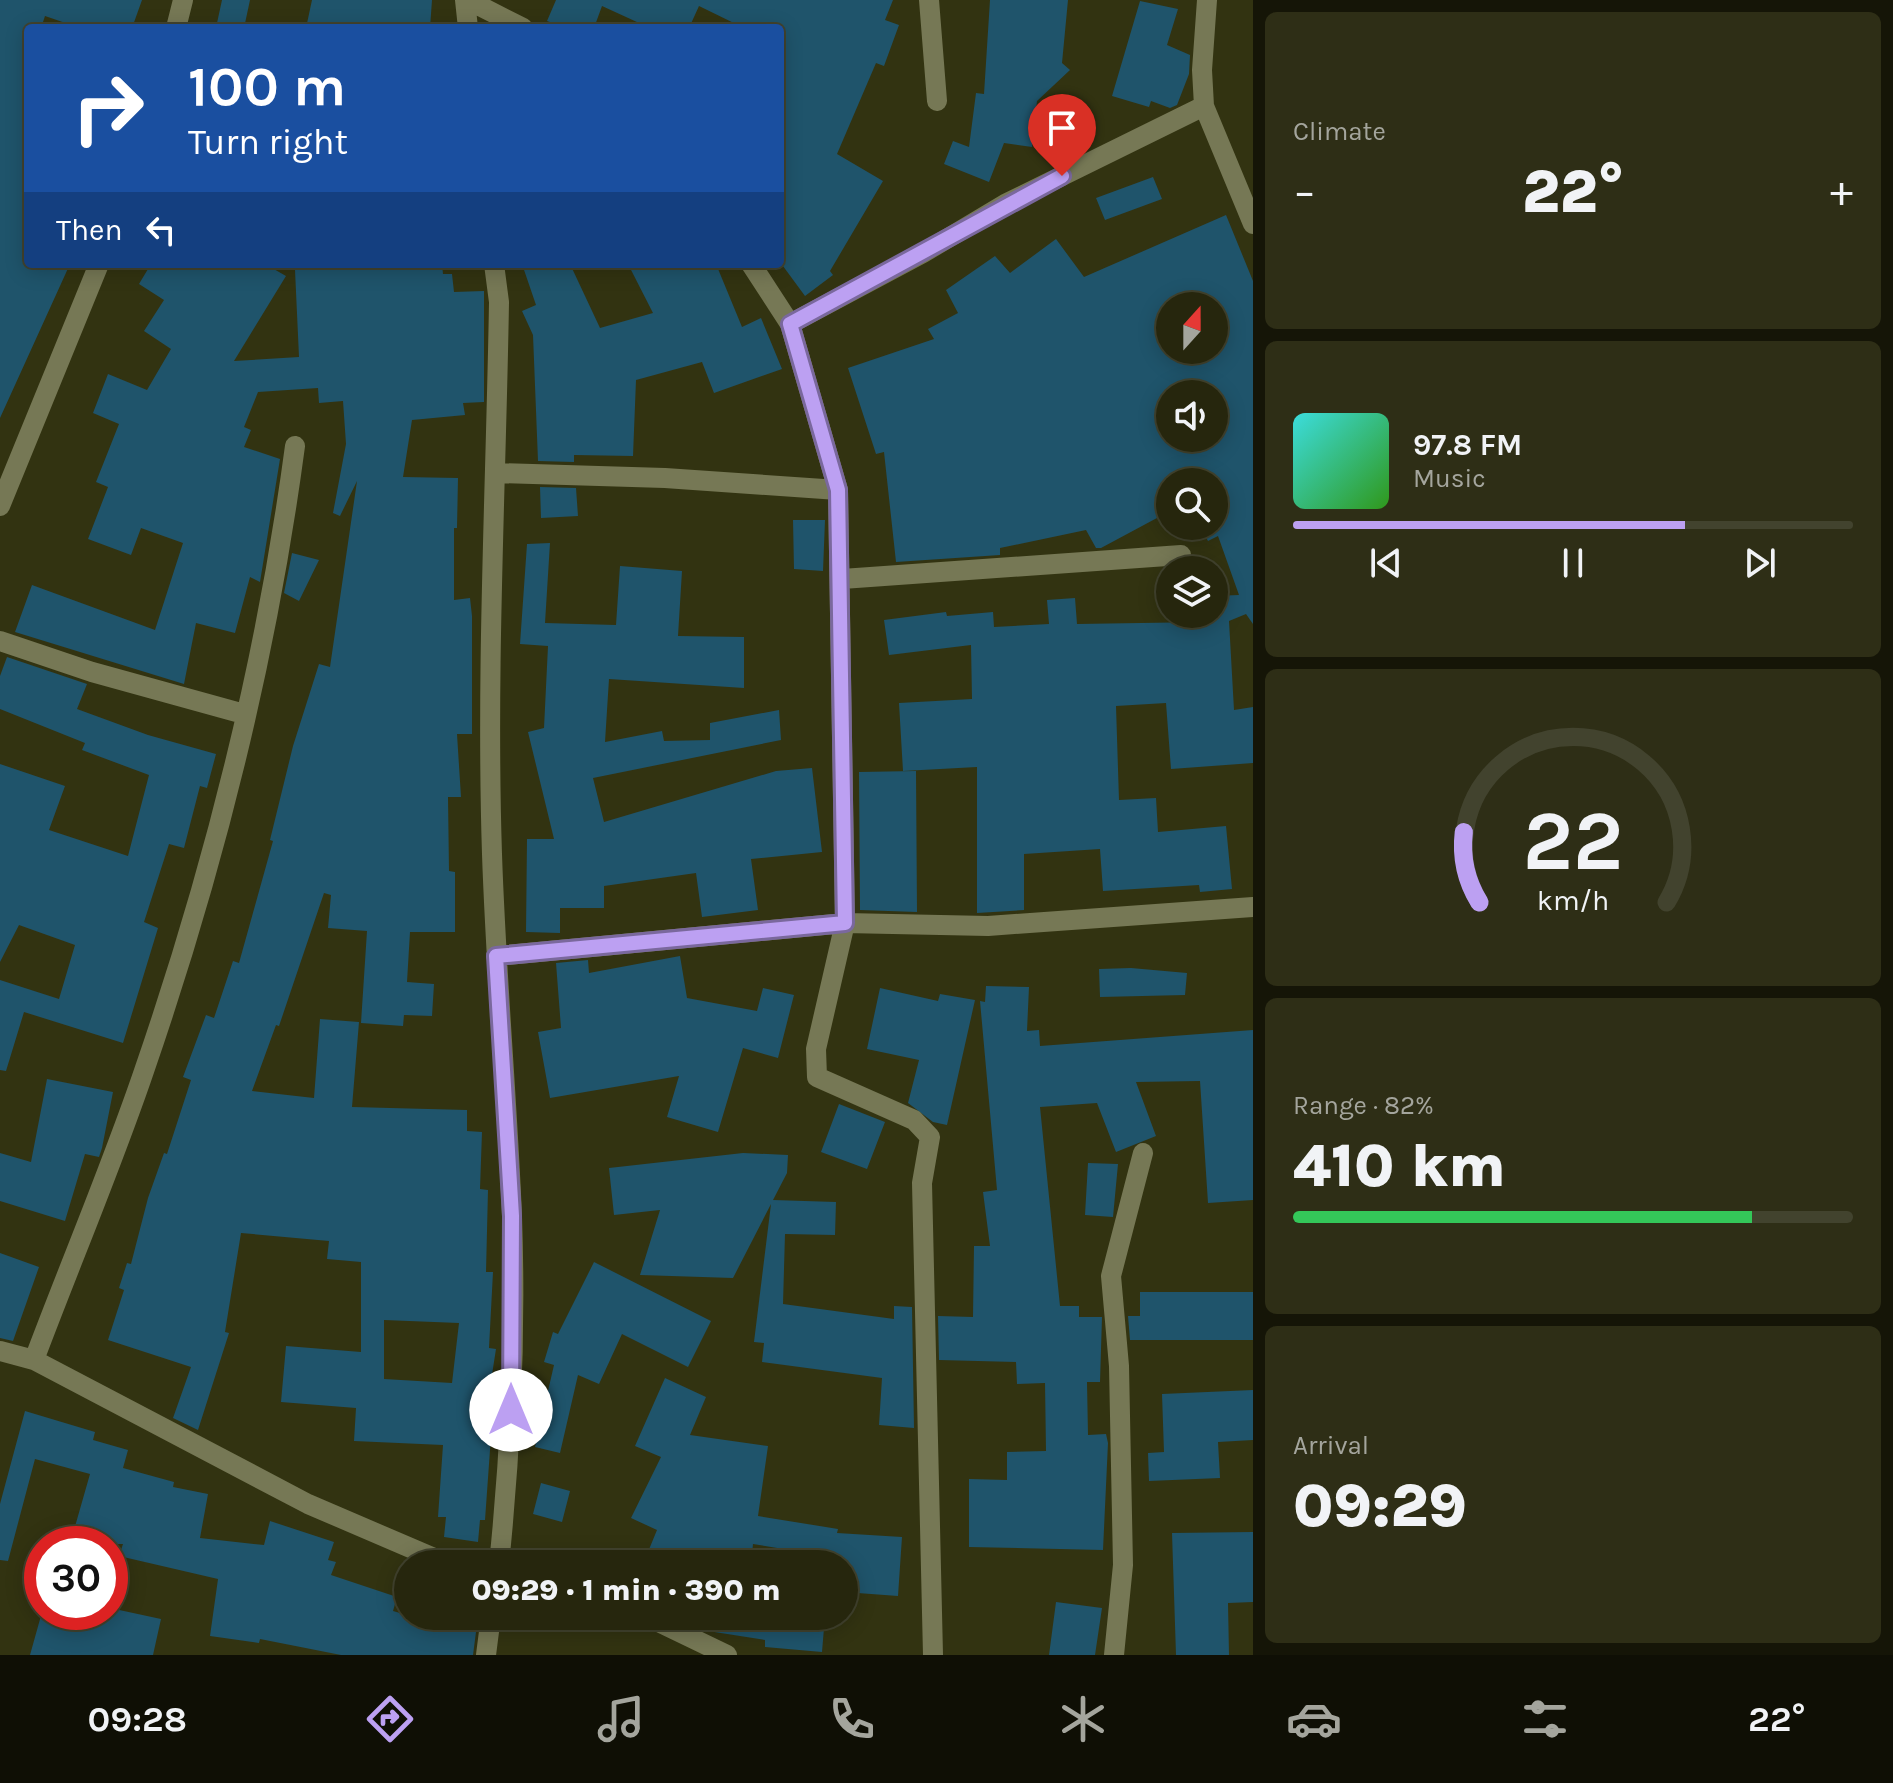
<!DOCTYPE html>
<html lang="en">
<head>
<meta charset="utf-8">
<style>
  :root { --surface:#26260d; --page:#2e2e16; --text:#f1f3f6; --muted:#a4a59d; --line:#42432e; --accent:#bca0f2 }
  body { margin:0; font-family:Karla,sans-serif; background:var(--page); color:var(--text); height:100vh; display:flex; flex-direction:column; font-size:30px; white-space:nowrap }
  * { box-sizing:border-box; margin:0 }
  p { font-size:26px; color:var(--muted) }
  .icon { flex:none; width:44px; height:44px; fill:none; stroke:currentColor; stroke-width:2; stroke-linecap:round; stroke-linejoin:round }
  .map { position:relative; flex:1; overflow:hidden }
  .side { display:flex; flex-direction:column; gap:12px; padding:12px; background:#151507; width:640px }
  .side>* { flex:none }
  .top-card { position:absolute; left:24px; top:24px; width:760px; height:244px; border-radius:8px; box-shadow:0 4px 20px #0003,0 0 0 2px var(--line); background:#1a4fa0; color:#fff; overflow:hidden }
  .needle { width:52px; rotate:21deg }
  .tools { position:absolute; left:1156px; top:292px; display:grid; gap:16px }
  .tools a { display:grid; place-items:center; width:72px; height:72px; border-radius:50%; background:var(--surface); box-shadow:0 4px 20px #0003,0 0 0 2px var(--line); font-size:40px }
  .speed { position:absolute; left:24px; top:1526px; display:flex; gap:16px; font-size:40px; font-weight:700; text-align:center }
  .speed>* { display:grid; place-content:center; width:104px; height:104px; border-radius:50%; background:var(--surface); box-shadow:0 4px 20px #0003,0 0 0 2px var(--line); line-height:1 }
  .speed .limit { border:12px solid #d22; background:#fff; color:#111 }
  .pin { position:absolute; display:grid; place-items:center; width:68px; height:68px; color:#fff; margin:-82px -34px; border-radius:50% 50% 50% 0; rotate:-45deg; box-shadow:0 0 8px #0007 }
  .pin .icon { rotate:45deg }
  .me { position:absolute; width:88px; margin:-44px; rotate:0deg; stroke-linejoin:round; filter:drop-shadow(0 0 6px #0008) }
  .turn { display:flex; align-items:center; gap:28px; height:168px; padding:0 32px; font-size:36px }
  .turn .icon { width:104px; height:104px; stroke-width:2.5 }
  .turn b { display:block; font-size:56px; line-height:68px }
  .then { display:flex; align-items:center; height:76px; padding:0 32px; background:#0003; gap:16px; font-size:30px }
  .big { font-size:60px; font-weight:800; line-height:1.1 }
  .side .tile { flex:1; display:flex; flex-direction:column; justify-content:center; gap:12px; min-width:0; padding:0 28px; border-radius:12px; background:var(--page) }
  .side .dial { align-items:center; gap:0 }
  .dial svg { height:208px; overflow:visible; fill:none; stroke:var(--line); stroke-width:7; stroke-linecap:round; text-anchor:middle }
  .dial text { fill:var(--text); stroke:none }
  .song { display:flex; align-items:center; gap:24px }
  .cover { width:96px; height:96px; border-radius:12px; background:linear-gradient(135deg,hsl(180 70% 55%),hsl(110 70% 35%)) }
  .played { height:8px; border-radius:4px; background:linear-gradient(90deg,var(--accent) 70%,var(--line) 70%) }
  .keys { display:flex; justify-content:space-around; direction:ltr }
  .heat { display:flex; justify-content:space-between; align-items:center; font-size:44px; direction:ltr }
  .charge { height:12px; border-radius:6px; background:linear-gradient(90deg,#34c759 82%,var(--line) 0) }
  .trip { position:absolute; left:394px; top:1550px; width:464px; height:80px; border-radius:40px; background:var(--surface); box-shadow:0 4px 20px #0003,0 0 0 2px var(--line); font-weight:800; line-height:80px; text-align:center }
  .tabs { display:flex; height:128px; justify-content:space-around; align-items:center; background:#0f0f05; color:var(--muted) }
  .tabs .icon { width:56px; height:56px }
  .tabs .on { color:var(--accent) }
  .tabs b { font-size:36px; color:var(--text) }
  main { display:flex; flex:1; min-height:0 }
  .map>svg:first-child { display:block }
  .building { fill:#1f546b; fill-rule:evenodd }
  .lines { fill:none; stroke-linecap:round; stroke-linejoin:round }
  .minor { stroke:#767855; stroke-width:20 }
  .route-casing { stroke:#7a689d; stroke-width:20 }
  .route { stroke:#bca0f2; stroke-width:14 }
</style>
</head>
<body>
<main>
<div class="map">
<svg width="1253" height="1655" viewBox="0 0 1253 1655">
  <rect width="100%" height="100%" fill="#323311"/>
  <!-- building -->
  <path class="building" d="M0 0H142L132 28H80L45 16 41 28H28V264H70L0 418Z
    M222 0H250L244 28 217 23Z
    M312 0H432L430 28H306Z
    M556 0H893L885 20 899 25 884 66 876 63 837 154 883 181 830 271 833 275 805 296 780 262V28H744L699 6 689 28H650L602 6 594 28H566L547 21Z
    M990 0H1068L1062 63 1070 70 1037 101 1032 147 1004 143 989 182 944 164 953 141 969 147 976 93 984 94Z
    M1140 1 1178 9 1167 45 1190 55 1189 74 1177 105 1170 108 1151 101 1149 107 1112 96Z
    M1153 177 1162 199 1105 220 1096 198Z
    M1226 215 1253 281V624L1246 614 1229 621 1234 710 1253 707V763L1171 769 1166 703 1116 706 1119 800 1156 798 1158 832 1226 826 1232 889 1200 892 1199 885 1103 891 1100 849 1024 854V910L977 913V767L903 771 899 703 972 699 971 645 889 655 884 620 946 612 947 616 993 612 994 627 1049 624 1047 600 1075 598 1077 624 1204 622 1203 614H1214V596L1239 595 1218 536 1208 541 1200 526H1214V482H1170V511L1101 548H1096L1086 530 1000 548V555L896 562 884 452 876 454 848 368 934 339 928 329 958 313 946 290 995 256 1010 273 1056 239 1084 277ZM1170 306H1214V350H1170ZM1170 394H1214V438H1170Z
    M151 264H265L286 276 234 361 299 357 295 270 380 266V270L442 264 443 274H452L454 292 484 291V402L463 403 465 415 412 420 403 477 458 478 457 528H454V600L470 598 472 616V734H457L461 797H448L449 871 455 872V932H410L407 982 434 984 432 1016 404 1015 403 1026 361 1023 367 931 328 928 331 895 324 893 279 1026 276 1025 252 1091 314 1098 320 1019 359 1022 352 1107 467 1110V1131L482 1132 480 1189 488 1190 486 1272H493L489 1348 496 1349 489 1394H494L485 1520H480L478 1542 444 1537 446 1517H438L443 1445 354 1441 356 1408 281 1402 286 1346 361 1352V1262L327 1259 329 1241 241 1233 225 1332 229 1333 198 1430 173 1418 191 1367 108 1340 124 1290 119 1288 127 1263 131 1264 148 1198 164 1153 167 1154 191 1080 183 1077 206 1015 214 1018 233 961 239 963 273 841 270 840 293 746 319 664 330 667 357 481 340 516 333 513 346 444 343 401 319 403 318 388 258 392 244 427 251 430 244 447 280 459 260 582 250 577 235 633 196 623 184 684 15 632 32 585 155 630 183 543 141 528 131 555 88 539 108 487 96 482 119 424 93 413 108 374 147 390 171 349 144 331 164 300 139 284ZM384 1320 459 1323 452 1383 384 1379Z
    M522 264H570L600 328 653 313 628 264H716L742 327 761 318 782 369 714 393 702 362 636 380 633 456 574 455V462L538 461 533 335 522 311 536 305Z
    M540 487 576 488 578 516 541 518Z
    M793 520H825L823 571 794 569Z
    M550 543 545 623 616 625 620 566 682 571 678 636 744 637V688L609 679 605 742 662 731 664 741 710 740V723L779 710 781 740 593 778 604 822 776 771 812 768 822 852 751 859 758 910 702 917 696 873 604 886V908H560V933L526 932 527 839H554L528 732 544 728 548 646 520 644 527 544Z
    M292 553 319 560 299 601 284 593Z
    M7 657 87 684 77 709 148 735 216 754 207 788 200 786 184 848 169 844 144 922 158 928 123 1043 24 1012 6 1071 0 1070V980L59 999 75 945 19 925 0 962V764L65 786 49 830 128 856 149 775 82 750 85 743 0 709V676Z
    M916 771 917 912 860 910 859 772Z
    M680 956 687 998 757 1011 763 988 794 995 778 1058 743 1048 718 1132 667 1117 679 1076 550 1098 538 1032 561 1028 556 963 588 960 589 973Z
    M1131 968 1187 973 1185 995 1100 997 1099 969Z
    M986 986 1029 987 1027 1031 1039 1030 1040 1046 1253 1030V1200L1208 1203 1200 1081 1136 1082 1156 1136 1116 1152 1097 1103 1040 1107 1060 1306H1079V1317H1102L1100 1382H1087L1088 1435 1106 1434 1108 1443 1103 1550 969 1547V1479L1007 1480V1452L1046 1451 1045 1383 1017 1384 1016 1362 939 1360 938 1316 973 1317 974 1246H990L983 1192 997 1190 980 1001 985 1002Z
    M880 988 938 1001 940 994 975 1000 947 1125 933 1122 908 1103 919 1060 867 1049Z
    M47 1079 113 1092 102 1148 99 1157 85 1154 65 1221 0 1201V1153L31 1162Z
    M839 1104 885 1122 867 1169 821 1152Z
    M743 1153 788 1155 787 1173 773 1200 836 1202 835 1235 785 1234 783 1304 894 1319V1306L912 1307 914 1428 879 1425 882 1378 762 1362 764 1343 754 1342 771 1204 733 1278 640 1275 660 1210 614 1215 609 1168Z
    M1088 1163 1118 1164 1113 1217 1085 1215Z
    M0 1253 39 1267 13 1341 0 1338Z
    M594 1262 711 1321 688 1367 622 1334 599 1384 578 1375 560 1453 535 1447 554 1365 544 1362 553 1332 558 1334Z
    M1140 1292H1253V1340H1130L1128 1316H1140Z
    M665 1378 706 1397 690 1435 768 1446 758 1516 838 1529 837 1533 902 1537 898 1596 844 1592V1559L753 1544 751 1564H643L657 1530 631 1518 661 1457 635 1446Z
    M1253 1390V1440L1218 1442 1220 1478 1149 1481 1148 1453 1164 1452 1162 1394Z
    M25 1411 95 1432 93 1440 128 1450 123 1468 174 1482 173 1487 208 1494 200 1538 264 1545 270 1521 334 1542 328 1560 336 1562 331 1575 397 1597 393 1611 400 1613 453 1631 455 1625 476 1632 473 1655H341L260 1639 259 1643 210 1636 218 1579 119 1556 123 1544H70L90 1474 35 1459 8 1561 0 1560V1504Z
    M541 1483 570 1491 562 1522 533 1514Z
    M1253 1532V1602L1228 1603 1229 1655H1176L1172 1533Z
    M1056 1602 1102 1608 1095 1655H1049Z
    M110 1608 161 1619 153 1655H30L42 1612H110Z
    M700 1616H825L822 1652 765 1647V1640L708 1631 699 1627Z"/>
  <g class="lines">
    <!-- minor -->
    <path class="minor" d="M465 0 468 28
      M468 0 523 28
      M929 0 937 101
      M1207 0 1202 70 1204 106 1253 224
      M176 28 183 0
      M494 264 499 302C496 486 486 670 492 854 496 975 507 1095 512 1216 516 1332 511 1448 499 1564
      M751 264 790 324 838 490 845 923 816 1049 817 1077 914 1120 930 1137 922 1183 933 1655
      M790 324 923 253 1005 204 1204 106
      M497 473 665 478 838 490
      M0 506 99 264
      M842 579 1181 555
      M0 641 92 672 244 714
      M496 956 845 923 988 926 1253 907
      M0 1351 34 1360 308 1504 434 1558 461 1564
      M34 1360C70 1264 111 1168 144 1071 213 871 267 656 295 446
      M646 1616 727 1655
      M486 1655 491 1616
      M1114 1655 1123 1565 1119 1366 1111 1276 1143 1153"/>
  </g>
  <g class="lines">
    <defs>
      <path id="route" d="M511 1410 512 1216 496 956 845 923 838 490 790 324 1062 176"/>
    </defs>
    <!-- route casing -->
    <use href="#route" class="route-casing"/>
    <!-- route -->
    <use href="#route" class="route"/>
  </g>
</svg>
<div class="tools">
<a><svg class="needle" viewBox="-14 -14 28 28"><path d="M0-13l5 13h-10z" fill="#e53935"/><path d="M0 13l5-13h-10z" fill="#a4a59d"/></svg></a>
<a><svg class="icon" aria-label="sound" viewBox="0 0 24 24"><path d="M4 9h4l5-4v14l-5-4H4zM17 9q2 3 0 6"/></svg></a>
<a><svg class="icon" aria-label="search" viewBox="0 0 24 24"><circle cx="10" cy="10" r="6"/><path d="M15 15l6 6"/></svg></a>
<a><svg class="icon" aria-label="layers" viewBox="0 0 24 24"><path d="M12 4l9 5-9 5-9-5zM3 14l9 5 9-5"/></svg></a>
</div>
<div class="speed"><div class="limit">30</div></div>
<div class="pin" style="left:1062px;top:176px;background:#d93025"><svg class="icon" aria-label="arrive" viewBox="0 0 24 24"><path d="M6 21V4h12l-3 4 3 4H6"/></svg></div>
<svg class="me" style="left:511px;top:1410px" viewBox="-20 -20 40 40"><circle r="19" fill="#fff"/><path d="M0-13L10 11 0 6-10 11z" fill="#bca0f2"/></svg>
<div class="trip">09:29 · 1 min · 390 m</div>
<div class="top-card">
<div class="turn"><svg class="icon" aria-label="right" viewBox="0 0 24 24"><path d="M7 20v-9h11M14 6l5 5-5 5"/></svg><div><b>100 m</b>Turn right</div></div>
<div class="then">Then<svg class="icon" aria-label="left" viewBox="0 0 24 24"><path d="M17 20v-9H6M10 6l-5 5 5 5"/></svg></div>
</div>
</div>
<section class="side">
<div class="tile"><p>Climate</p>
<div class="heat"><a>−</a><b class="big">22°</b><a>+</a></div>
</div>
<div class="tile">
<div class="song"><i class="cover"></i><div><b>97.8 FM</b><p>Music</p></div></div>
<div class="played"></div>
<div class="keys"><svg class="icon" aria-label="previous" viewBox="0 0 24 24"><path d="M18 5L8 12l10 7zM5 5v14"/></svg><svg class="icon" aria-label="pause" viewBox="0 0 24 24"><path d="M8 5v14M16 5v14"/></svg><svg class="icon" aria-label="next" viewBox="0 0 24 24"><path d="M6 5l10 7-10 7zM19 5v14"/></svg></div>
</div>
<div class="tile dial"><svg viewBox="0 0 100 80">
<path d="M14 69A42 42 0 1 1 86 69"/>
<path d="M14 69A42 42 0 0 1 8 42" stroke="#bca0f2"/>
<text x="50" y="56" font-size="32" font-weight="700">22</text>
<text x="50" y="72" font-size="11">km/h</text>
</svg></div>
<div class="tile"><p>Range · 82%</p><b class="big">410 km</b><div class="charge"></div></div>
<div class="tile"><p>Arrival</p><b class="big">09:29</b></div>
</section>
</main>
<nav class="tabs">
<b>09:28</b>
<svg class="icon on" aria-label="directions" viewBox="0 0 24 24"><path d="M12 3l9 9-9 9-9-9zM9 14v-3h6M13 9l2 2-2 2"/></svg>
<svg class="icon" aria-label="music" viewBox="0 0 24 24"><path d="M9 18V5l10-2v13"/><circle cx="6" cy="18" r="3"/><circle cx="16" cy="16" r="3"/></svg>
<svg class="icon" aria-label="phone" viewBox="0 0 24 24"><path d="M5 4h4l2 5-3 2q2 4 5 5l2-3 5 2v4C11 20 4 13 5 4z"/></svg>
<svg class="icon" aria-label="climate" viewBox="0 0 24 24"><path d="M12 3v18M4 7l16 10M4 17L20 7"/></svg>
<svg class="icon" aria-label="car" viewBox="0 0 24 24"><path d="M5 17H2v-5l4-1 3-4h7l3 4 3 1v5h-3M9 17h6M6 11h13"/><circle cx="7" cy="17" r="2"/><circle cx="17" cy="17" r="2"/></svg>
<svg class="icon" aria-label="filters" viewBox="0 0 24 24"><path d="M4 7h16M4 17h16"/><circle cx="9" cy="7" r="2"/><circle cx="15" cy="17" r="2"/></svg>
<b>22°</b>
</nav>
</body>
</html>
